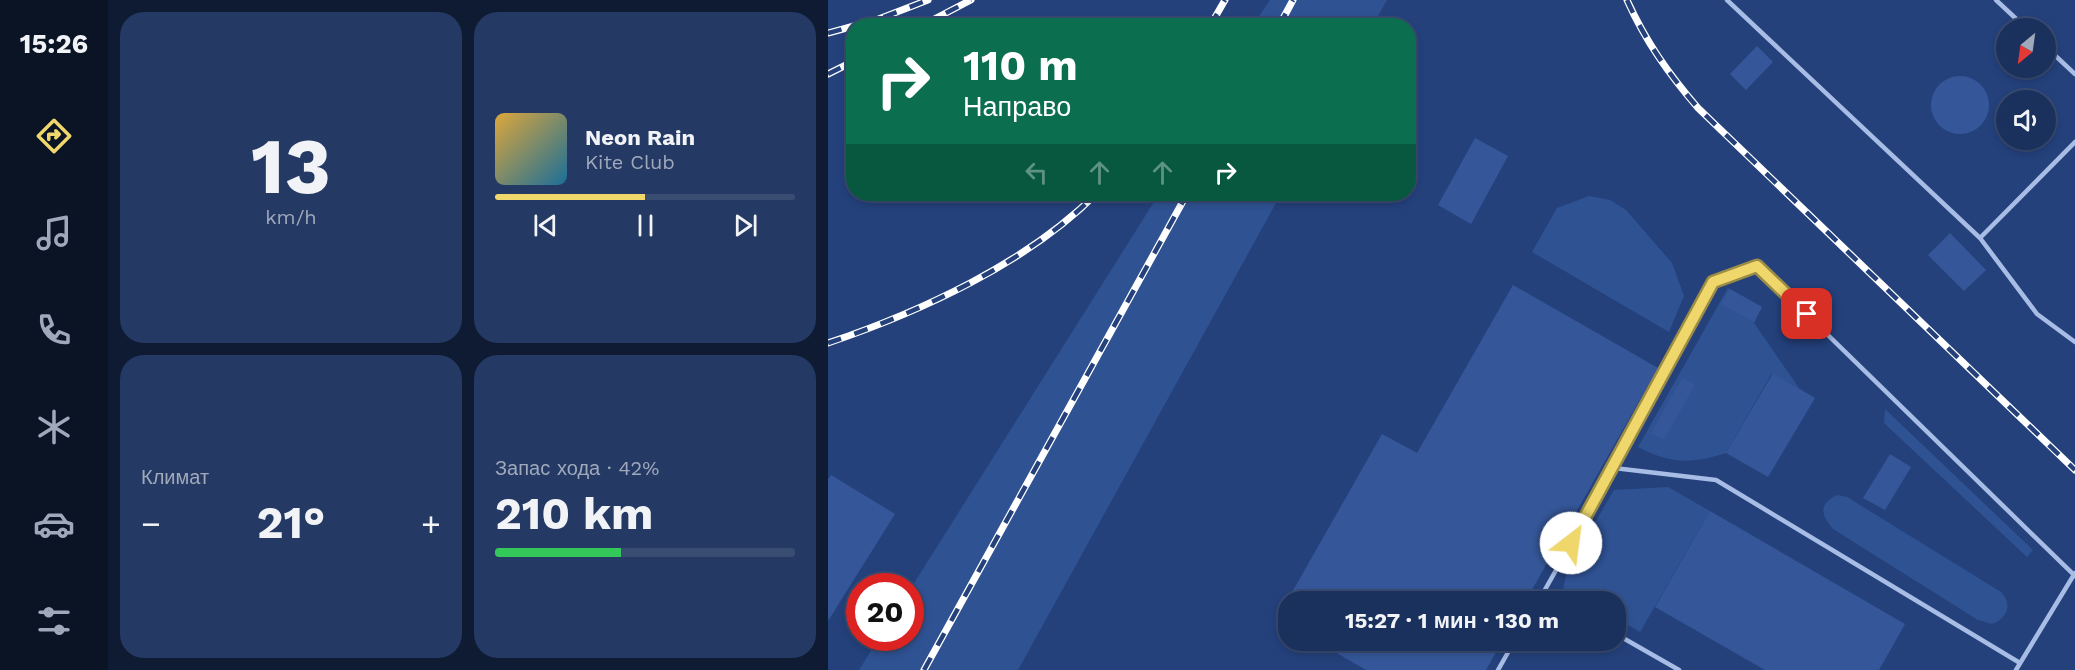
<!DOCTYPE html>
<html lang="ru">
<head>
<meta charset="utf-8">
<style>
  :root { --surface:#1b315d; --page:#243963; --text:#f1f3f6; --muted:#a0a9bc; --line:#394c72; --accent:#efd76c }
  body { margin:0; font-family:"Work Sans",sans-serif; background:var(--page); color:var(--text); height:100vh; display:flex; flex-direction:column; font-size:22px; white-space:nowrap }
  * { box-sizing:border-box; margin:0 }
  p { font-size:20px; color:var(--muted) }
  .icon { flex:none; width:33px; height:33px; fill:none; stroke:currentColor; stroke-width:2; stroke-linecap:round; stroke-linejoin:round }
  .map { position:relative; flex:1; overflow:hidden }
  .panel { display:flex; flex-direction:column; gap:12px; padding:12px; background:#0f1b33; width:720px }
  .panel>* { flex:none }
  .guide { position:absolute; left:18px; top:18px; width:570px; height:183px; border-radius:24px; box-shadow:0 3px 9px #0003,0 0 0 2px var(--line); background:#0b6e4f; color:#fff; overflow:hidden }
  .needle { width:39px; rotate:209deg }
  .fabs { position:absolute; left:1168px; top:18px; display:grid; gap:12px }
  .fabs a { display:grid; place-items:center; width:60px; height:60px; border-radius:50%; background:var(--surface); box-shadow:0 3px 9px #0003,0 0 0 2px var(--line); font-size:30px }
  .speed { position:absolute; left:18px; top:573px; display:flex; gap:12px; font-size:30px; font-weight:700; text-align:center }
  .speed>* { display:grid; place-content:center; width:78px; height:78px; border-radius:50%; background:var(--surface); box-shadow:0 3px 9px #0003,0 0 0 2px var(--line); line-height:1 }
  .speed .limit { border:9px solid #d22; background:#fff; color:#111 }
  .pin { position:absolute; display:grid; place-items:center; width:51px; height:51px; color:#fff; margin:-26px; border-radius:12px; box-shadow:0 3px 9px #0006 }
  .me { position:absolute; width:66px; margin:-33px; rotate:30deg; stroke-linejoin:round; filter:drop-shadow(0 0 4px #0008) }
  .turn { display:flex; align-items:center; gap:21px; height:126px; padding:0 18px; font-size:27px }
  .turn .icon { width:78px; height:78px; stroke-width:2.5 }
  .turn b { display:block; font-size:42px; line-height:51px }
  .lanes { display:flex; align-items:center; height:57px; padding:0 18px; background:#0003; justify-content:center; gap:30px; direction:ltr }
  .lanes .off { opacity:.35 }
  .big { font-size:45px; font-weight:700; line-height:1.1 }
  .panel .tile { flex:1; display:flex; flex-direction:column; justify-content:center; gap:9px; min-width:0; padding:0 21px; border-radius:24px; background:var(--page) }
  .panel .dial { align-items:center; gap:0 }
  .dial b { font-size:78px; line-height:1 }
  .song { display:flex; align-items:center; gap:18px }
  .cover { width:72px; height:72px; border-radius:9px; background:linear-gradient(135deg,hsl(40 70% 55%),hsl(200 70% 35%)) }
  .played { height:6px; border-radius:3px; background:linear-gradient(90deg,var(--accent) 50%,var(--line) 50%) }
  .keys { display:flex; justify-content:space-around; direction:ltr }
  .heat { display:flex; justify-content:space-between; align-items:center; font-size:33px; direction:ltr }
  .charge { height:9px; border-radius:4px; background:linear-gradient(90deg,#34c759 42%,var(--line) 0) }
  .panel .tiles { flex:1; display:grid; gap:12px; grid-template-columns:repeat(2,1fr) }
  .trip { position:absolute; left:450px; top:591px; width:348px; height:60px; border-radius:24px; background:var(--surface); box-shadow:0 3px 9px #0003,0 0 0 2px var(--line); font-weight:700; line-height:60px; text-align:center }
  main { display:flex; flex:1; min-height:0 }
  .tabs { display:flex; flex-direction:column; width:108px; justify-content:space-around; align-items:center; background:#0b1425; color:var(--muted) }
  .tabs .icon { width:42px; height:42px }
  .tabs .active { color:var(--accent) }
  .tabs b { font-size:27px; color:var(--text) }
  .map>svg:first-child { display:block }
  .green { fill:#2f5293 }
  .building { fill:#355799 }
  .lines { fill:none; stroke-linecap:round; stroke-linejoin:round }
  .lane { stroke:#a8bde5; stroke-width:4.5 }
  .rail-casing { stroke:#fff; stroke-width:7 }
  .rail { stroke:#24417c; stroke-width:4.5; stroke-dasharray:14; stroke-linecap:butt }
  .route-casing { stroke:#9b8c46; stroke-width:15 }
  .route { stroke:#efd76c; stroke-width:10 }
</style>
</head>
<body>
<main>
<nav class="tabs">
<b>15:26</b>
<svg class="icon active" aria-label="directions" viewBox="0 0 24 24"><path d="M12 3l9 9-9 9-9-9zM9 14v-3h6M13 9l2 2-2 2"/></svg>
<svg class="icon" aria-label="music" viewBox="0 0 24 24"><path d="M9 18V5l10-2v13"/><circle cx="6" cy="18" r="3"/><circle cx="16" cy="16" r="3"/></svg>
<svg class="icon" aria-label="phone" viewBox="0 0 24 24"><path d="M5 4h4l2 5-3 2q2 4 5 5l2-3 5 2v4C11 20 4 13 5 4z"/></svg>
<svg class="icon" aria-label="climate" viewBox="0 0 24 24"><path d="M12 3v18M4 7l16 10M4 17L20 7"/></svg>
<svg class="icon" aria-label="car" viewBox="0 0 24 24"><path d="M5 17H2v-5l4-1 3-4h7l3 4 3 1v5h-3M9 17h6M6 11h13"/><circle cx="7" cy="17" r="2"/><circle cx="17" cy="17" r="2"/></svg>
<svg class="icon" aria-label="filters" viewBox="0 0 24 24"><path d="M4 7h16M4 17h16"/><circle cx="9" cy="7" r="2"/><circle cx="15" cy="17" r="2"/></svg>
</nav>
<section class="panel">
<div class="tiles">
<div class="tile dial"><b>13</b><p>km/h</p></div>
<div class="tile">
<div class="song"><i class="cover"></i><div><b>Neon Rain</b><p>Kite Club</p></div></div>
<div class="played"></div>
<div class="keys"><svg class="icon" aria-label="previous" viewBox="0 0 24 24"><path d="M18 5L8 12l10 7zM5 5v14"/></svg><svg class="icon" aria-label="pause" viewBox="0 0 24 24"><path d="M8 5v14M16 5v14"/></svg><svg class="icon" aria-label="next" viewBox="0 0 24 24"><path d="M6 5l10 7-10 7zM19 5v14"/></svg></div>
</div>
<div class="tile"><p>Климат</p>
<div class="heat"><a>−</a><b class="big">21°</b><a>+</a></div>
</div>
<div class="tile"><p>Запас хода · 42%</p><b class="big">210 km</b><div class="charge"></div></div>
</div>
</section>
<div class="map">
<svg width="1247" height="670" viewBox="0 0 1247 670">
  <rect width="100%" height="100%" fill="#24417c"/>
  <!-- green -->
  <path class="green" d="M442 0H559L545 25H425Z
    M331 194H453L190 670H31L51 638H82L83 588Z
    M761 196 782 200 798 210 844 263 856 296 841 332 704 252 729 208Z
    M900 288 934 307 926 323 971 388 944 373 898 453C864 464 842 464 810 447Z
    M1057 409 1205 550 1199 557 1056 423Z
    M840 487 882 511 812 632 788 618V602L759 601 735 588 740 569 786 490Z
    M1009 495 1019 497 1173 592C1185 605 1179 618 1164 624L1150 620 1005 529C993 515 990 504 1009 495Z"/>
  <!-- building -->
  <path class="building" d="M929 46 945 62 918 90 902 74Z
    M1103 105a29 29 0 1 1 58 0a29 29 0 1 1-58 0Z
    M647 138 680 156 643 224 610 205Z
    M1122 233 1158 270 1136 291 1100 255Z
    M685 285 830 368 697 602H460V614L454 610 554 434 589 453Z
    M902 289 934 307 926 322 893 304Z
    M945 373 987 398 940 477 898 453Z
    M854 378 867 385 836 440 823 433Z
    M1062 454 1083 467 1057 510 1035 498Z
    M3 475 67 514 0 621V479Z
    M882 511 1077 624 1051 670H937L827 607Z
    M486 640H675L658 670H538Z"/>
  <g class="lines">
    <!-- lane -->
    <path class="lane" d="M899 0 1152 238 1209 314 1247 342
      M1168 0 1198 28
      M1218 47 1247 74
      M1152 238 1247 142
      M786 468 888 480 1192 663
      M715 593 730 602
      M710 602 786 468 885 282 929 266 1247 576
      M788 634 851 670
      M670 670 687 640
      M1188 670 1247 573"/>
    <defs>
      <path id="rail" d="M799 0C818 42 840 73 870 108L1247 470
        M29 26 48 20 100 0
        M93 26 143 0
        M382 26 397 0
        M451 26 465 0
        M0 33 26 26
        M0 74 26 61
        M0 343C92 312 199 263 268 194
        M96 670 359 194"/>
    </defs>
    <!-- rail casing -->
    <use href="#rail" class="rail-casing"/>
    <!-- rail -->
    <use href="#rail" class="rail"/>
  </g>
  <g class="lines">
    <defs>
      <path id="route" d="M743 543 885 282 929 266 979 314"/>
    </defs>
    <!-- route casing -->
    <use href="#route" class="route-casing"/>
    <!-- route -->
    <use href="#route" class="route"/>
  </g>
</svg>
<div class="fabs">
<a><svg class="needle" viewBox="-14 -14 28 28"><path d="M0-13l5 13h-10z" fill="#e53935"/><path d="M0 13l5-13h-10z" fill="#a0a9bc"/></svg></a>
<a><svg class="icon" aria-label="sound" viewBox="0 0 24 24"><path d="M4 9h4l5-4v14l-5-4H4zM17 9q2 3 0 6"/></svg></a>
</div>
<div class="speed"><div class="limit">20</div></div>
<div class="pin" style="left:979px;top:314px;background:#d93025"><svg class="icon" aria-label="arrive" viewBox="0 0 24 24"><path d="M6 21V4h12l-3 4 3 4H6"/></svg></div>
<svg class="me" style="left:743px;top:543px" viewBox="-20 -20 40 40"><circle r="19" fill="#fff"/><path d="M0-13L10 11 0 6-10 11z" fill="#efd76c"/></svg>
<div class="trip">15:27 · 1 мин · 130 m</div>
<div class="guide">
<div class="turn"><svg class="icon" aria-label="right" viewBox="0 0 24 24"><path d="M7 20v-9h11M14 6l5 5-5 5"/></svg><div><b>110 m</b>Направо</div></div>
<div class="lanes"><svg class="icon off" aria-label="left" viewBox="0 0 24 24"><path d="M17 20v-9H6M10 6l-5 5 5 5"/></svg><svg class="icon off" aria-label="ahead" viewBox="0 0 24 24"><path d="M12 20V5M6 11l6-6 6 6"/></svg><svg class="icon off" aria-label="ahead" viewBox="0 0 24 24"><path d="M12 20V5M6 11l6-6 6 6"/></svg><svg class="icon" aria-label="right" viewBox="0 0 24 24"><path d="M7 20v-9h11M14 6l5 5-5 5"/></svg></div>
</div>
</div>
</main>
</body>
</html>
